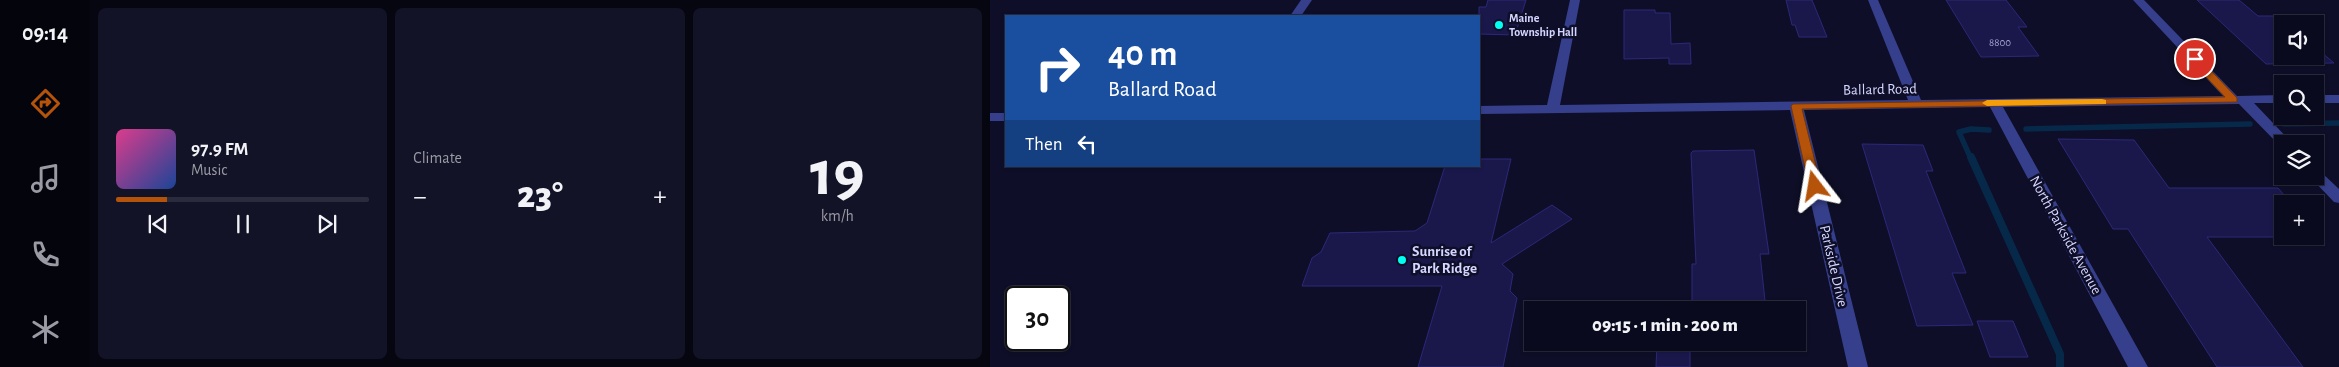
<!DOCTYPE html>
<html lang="en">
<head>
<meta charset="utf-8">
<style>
  :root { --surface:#0a0a1e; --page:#131327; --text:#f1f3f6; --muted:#999aa4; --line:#2a2b3c; --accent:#b45309 }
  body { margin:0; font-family:"Alegreya Sans",sans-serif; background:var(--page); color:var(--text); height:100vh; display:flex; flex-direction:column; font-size:19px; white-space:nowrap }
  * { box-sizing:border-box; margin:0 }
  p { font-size:16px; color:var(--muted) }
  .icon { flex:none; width:28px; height:28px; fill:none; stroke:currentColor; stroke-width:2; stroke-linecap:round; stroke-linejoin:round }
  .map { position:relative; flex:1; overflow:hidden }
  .drawer { display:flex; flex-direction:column; gap:8px; padding:8px; background:#060610; width:900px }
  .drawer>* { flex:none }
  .guide { position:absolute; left:15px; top:15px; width:475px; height:152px; border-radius:0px; box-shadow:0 1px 4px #0004,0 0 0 1px var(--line); background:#1a4fa0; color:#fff; overflow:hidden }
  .controls { position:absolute; left:1284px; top:15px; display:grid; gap:10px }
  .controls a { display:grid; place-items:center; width:50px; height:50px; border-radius:0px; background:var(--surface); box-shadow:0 1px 4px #0004,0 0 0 1px var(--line); font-size:25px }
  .speed { position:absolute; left:15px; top:286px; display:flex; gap:10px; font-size:25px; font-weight:700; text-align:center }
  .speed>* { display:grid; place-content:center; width:65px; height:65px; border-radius:50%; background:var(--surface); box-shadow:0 1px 4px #0004,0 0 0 1px var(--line); line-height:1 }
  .speed .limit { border:2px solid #111; border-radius:8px; background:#fff; color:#111 }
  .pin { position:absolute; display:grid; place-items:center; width:42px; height:42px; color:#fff; margin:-21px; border:2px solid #fff; border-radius:50%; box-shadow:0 1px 5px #0007 }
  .me { position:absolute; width:55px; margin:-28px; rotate:346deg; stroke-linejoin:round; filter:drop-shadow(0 0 4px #0008) }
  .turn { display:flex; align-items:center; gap:18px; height:105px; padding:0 20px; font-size:22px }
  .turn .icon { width:65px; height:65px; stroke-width:2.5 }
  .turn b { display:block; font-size:35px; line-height:42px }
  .then { display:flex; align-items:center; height:48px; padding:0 20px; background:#0003; gap:10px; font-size:19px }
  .big { font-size:38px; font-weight:800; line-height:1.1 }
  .drawer .tile { flex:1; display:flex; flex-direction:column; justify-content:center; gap:8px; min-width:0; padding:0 18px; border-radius:8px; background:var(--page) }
  .drawer .dial { align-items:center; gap:0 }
  .dial b { font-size:65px; line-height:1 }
  .song { display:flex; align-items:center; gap:15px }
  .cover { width:60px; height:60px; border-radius:8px; background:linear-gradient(135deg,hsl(330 70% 55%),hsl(220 70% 35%)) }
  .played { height:5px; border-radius:2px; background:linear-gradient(90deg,var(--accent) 20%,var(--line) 20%) }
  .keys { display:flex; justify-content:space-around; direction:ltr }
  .heat { display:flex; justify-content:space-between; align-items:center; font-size:28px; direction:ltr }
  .drawer .tiles { flex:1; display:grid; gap:8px; grid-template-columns:repeat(3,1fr) }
  .trip { position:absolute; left:534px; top:301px; width:282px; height:50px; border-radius:0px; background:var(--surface); box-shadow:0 1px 4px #0004,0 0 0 1px var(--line); font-weight:800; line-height:50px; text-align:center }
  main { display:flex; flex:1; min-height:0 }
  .tabs { display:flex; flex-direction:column; width:90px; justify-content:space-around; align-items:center; background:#04040c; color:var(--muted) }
  .tabs .icon { width:35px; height:35px }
  .tabs .on { color:var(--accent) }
  .tabs b { font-size:22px; color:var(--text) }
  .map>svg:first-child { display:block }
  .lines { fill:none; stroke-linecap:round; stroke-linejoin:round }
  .stream-far1 { stroke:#062949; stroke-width:5.5 }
  .stream { stroke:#062949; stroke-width:8 }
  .building { fill:#1a184b; stroke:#2c2879 }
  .minor { fill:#353f8b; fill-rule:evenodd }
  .route { fill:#b45309; stroke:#753606 }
  .slow { fill:#f59e0b }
  .poi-dot { fill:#01fff2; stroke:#0e0e28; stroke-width:2 }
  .labels { text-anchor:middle; stroke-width:5; stroke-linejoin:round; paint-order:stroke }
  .far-number-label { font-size:11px; fill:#a6a6d2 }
  .far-poi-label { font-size:12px; font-weight:bold; fill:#d5d6ff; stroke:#0e0e28; text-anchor:start }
  .street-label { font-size:15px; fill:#d5d6ff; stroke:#0e0e28 }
  .poi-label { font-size:15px; font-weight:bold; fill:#d5d6ff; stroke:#0e0e28; text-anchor:start }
</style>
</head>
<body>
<main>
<nav class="tabs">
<b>09:14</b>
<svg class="icon on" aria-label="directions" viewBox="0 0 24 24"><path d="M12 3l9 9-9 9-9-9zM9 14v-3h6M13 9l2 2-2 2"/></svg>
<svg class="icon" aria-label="music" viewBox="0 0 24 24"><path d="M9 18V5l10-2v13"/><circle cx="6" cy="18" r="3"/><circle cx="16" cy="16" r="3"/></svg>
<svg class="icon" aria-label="phone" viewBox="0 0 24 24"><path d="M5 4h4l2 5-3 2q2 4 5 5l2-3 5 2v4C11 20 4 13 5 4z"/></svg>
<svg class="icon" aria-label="climate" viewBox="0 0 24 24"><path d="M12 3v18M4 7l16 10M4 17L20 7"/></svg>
</nav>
<section class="drawer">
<div class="tiles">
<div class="tile">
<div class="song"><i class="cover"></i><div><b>97.9 FM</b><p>Music</p></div></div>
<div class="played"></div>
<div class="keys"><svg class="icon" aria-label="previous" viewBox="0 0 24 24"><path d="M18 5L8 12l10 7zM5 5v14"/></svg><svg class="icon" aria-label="pause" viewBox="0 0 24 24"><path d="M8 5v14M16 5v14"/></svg><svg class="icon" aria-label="next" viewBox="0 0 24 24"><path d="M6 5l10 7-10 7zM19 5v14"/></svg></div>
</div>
<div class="tile"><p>Climate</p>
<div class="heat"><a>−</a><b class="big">23°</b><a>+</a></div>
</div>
<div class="tile dial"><b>19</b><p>km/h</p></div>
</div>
</section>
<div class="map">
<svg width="1349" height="367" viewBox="0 0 1349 367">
  <rect width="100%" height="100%" fill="#0e0e28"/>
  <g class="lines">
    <!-- stream-far1 -->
    <path class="stream-far1" d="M1294 124 1349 123
      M1036 129 1260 124
      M981 159 969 132 981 129 999 130"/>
    <!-- stream -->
    <path class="stream" d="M981 157 1070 354V367"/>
  </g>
  <!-- building -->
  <path class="building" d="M498 0H536L525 35 489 34V7H496Z
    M796 0H822L837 37H809L805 25H802Z
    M956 0H1016L1037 27H1028L1049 56 991 57Z
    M1207 0H1249L1268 16H1288L1298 24H1292V56H1325V47L1344 63 1276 64Z
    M634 10H665V13H680L681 44 700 43 701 64H679V58L634 59Z
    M1068 139 1144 140 1179 188H1288L1302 204H1292V236H1325V229L1332 237H1217L1313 367H1227L1138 229H1123Z
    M872 144 933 145 943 171H936L976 273H962L983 325 927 326Z
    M764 150 779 254H770L776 310H728L727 304H702V264H706L701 153 703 151Z
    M489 159H521L501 243 562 205 582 219 512 264 523 274 520 291 527 298 513 367H428L452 286H312L322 258 331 252 340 233 425 231 437 223 455 166H489Z
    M987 321H1023L1038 357H1000Z
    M667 342H700V367H666Z"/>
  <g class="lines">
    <!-- minor -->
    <path class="minor" d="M311 0H322L311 16H300Z
      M580 0H590L570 105 918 100 878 0H888L931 100 1233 96 1143 0H1154L1247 96 1292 95V103H1264L1303 144H1292L1291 147 1249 104 1013 107 1158 367H1138L1000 107 814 110 878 367H858L800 110 489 114V106L557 105Z
      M1325 95H1349V103H1325Z
      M0 113H16V121H0Z
      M1325 169 1330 171 1349 189V203L1344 202 1320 177 1325 176Z"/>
  </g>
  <!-- route -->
  <path class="route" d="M1201 57H1208L1247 98V102L812 109 831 186 825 190 819 186 801 106 803 104 1235 97 1201 61Z"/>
  <!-- slow -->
  <path class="slow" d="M1112 99 1116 100V104L997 106 992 103 997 100Z"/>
  <!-- markers -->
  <g class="poi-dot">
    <circle cx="509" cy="25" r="5"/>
    <circle cx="412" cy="260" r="5"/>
  </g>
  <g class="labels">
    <!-- far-number labels -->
    <g class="far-number-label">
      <text x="1010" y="46">8800</text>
    </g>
    <!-- far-poi labels -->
    <g class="far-poi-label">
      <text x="519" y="22">Maine<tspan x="519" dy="14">Township Hall</tspan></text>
    </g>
    <!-- street labels -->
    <g class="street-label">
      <text transform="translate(890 89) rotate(-1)" y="5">Ballard Road</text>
      <text transform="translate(1076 235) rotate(61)" y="5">North Parkside Avenue</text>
      <text transform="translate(844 266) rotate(77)" y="5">Parkside Drive</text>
    </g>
    <!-- poi labels -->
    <g class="poi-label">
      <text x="422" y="256">Sunrise of<tspan x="422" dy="17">Park Ridge</tspan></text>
    </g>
  </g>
</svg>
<div class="controls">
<a><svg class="icon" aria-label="sound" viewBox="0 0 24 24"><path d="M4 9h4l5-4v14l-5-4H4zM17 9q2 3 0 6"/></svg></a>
<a><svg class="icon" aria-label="search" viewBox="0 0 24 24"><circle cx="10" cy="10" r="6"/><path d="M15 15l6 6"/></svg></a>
<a><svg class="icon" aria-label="layers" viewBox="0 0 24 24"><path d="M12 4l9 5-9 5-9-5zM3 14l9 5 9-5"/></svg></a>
<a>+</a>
</div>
<div class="speed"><div class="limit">30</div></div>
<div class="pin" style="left:1205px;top:59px;background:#d93025"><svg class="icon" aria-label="arrive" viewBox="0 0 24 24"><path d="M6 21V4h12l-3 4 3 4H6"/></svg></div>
<svg class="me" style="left:825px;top:186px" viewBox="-20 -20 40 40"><path d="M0-17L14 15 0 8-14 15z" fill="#b45309" stroke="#fff" stroke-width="4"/></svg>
<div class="trip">09:15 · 1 min · 200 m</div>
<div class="guide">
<div class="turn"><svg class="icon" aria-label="right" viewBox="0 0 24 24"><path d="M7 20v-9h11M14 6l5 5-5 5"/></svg><div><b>40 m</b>Ballard Road</div></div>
<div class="then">Then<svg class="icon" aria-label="left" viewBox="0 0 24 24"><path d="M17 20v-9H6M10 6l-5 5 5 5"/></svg></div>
</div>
</div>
</main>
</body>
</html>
